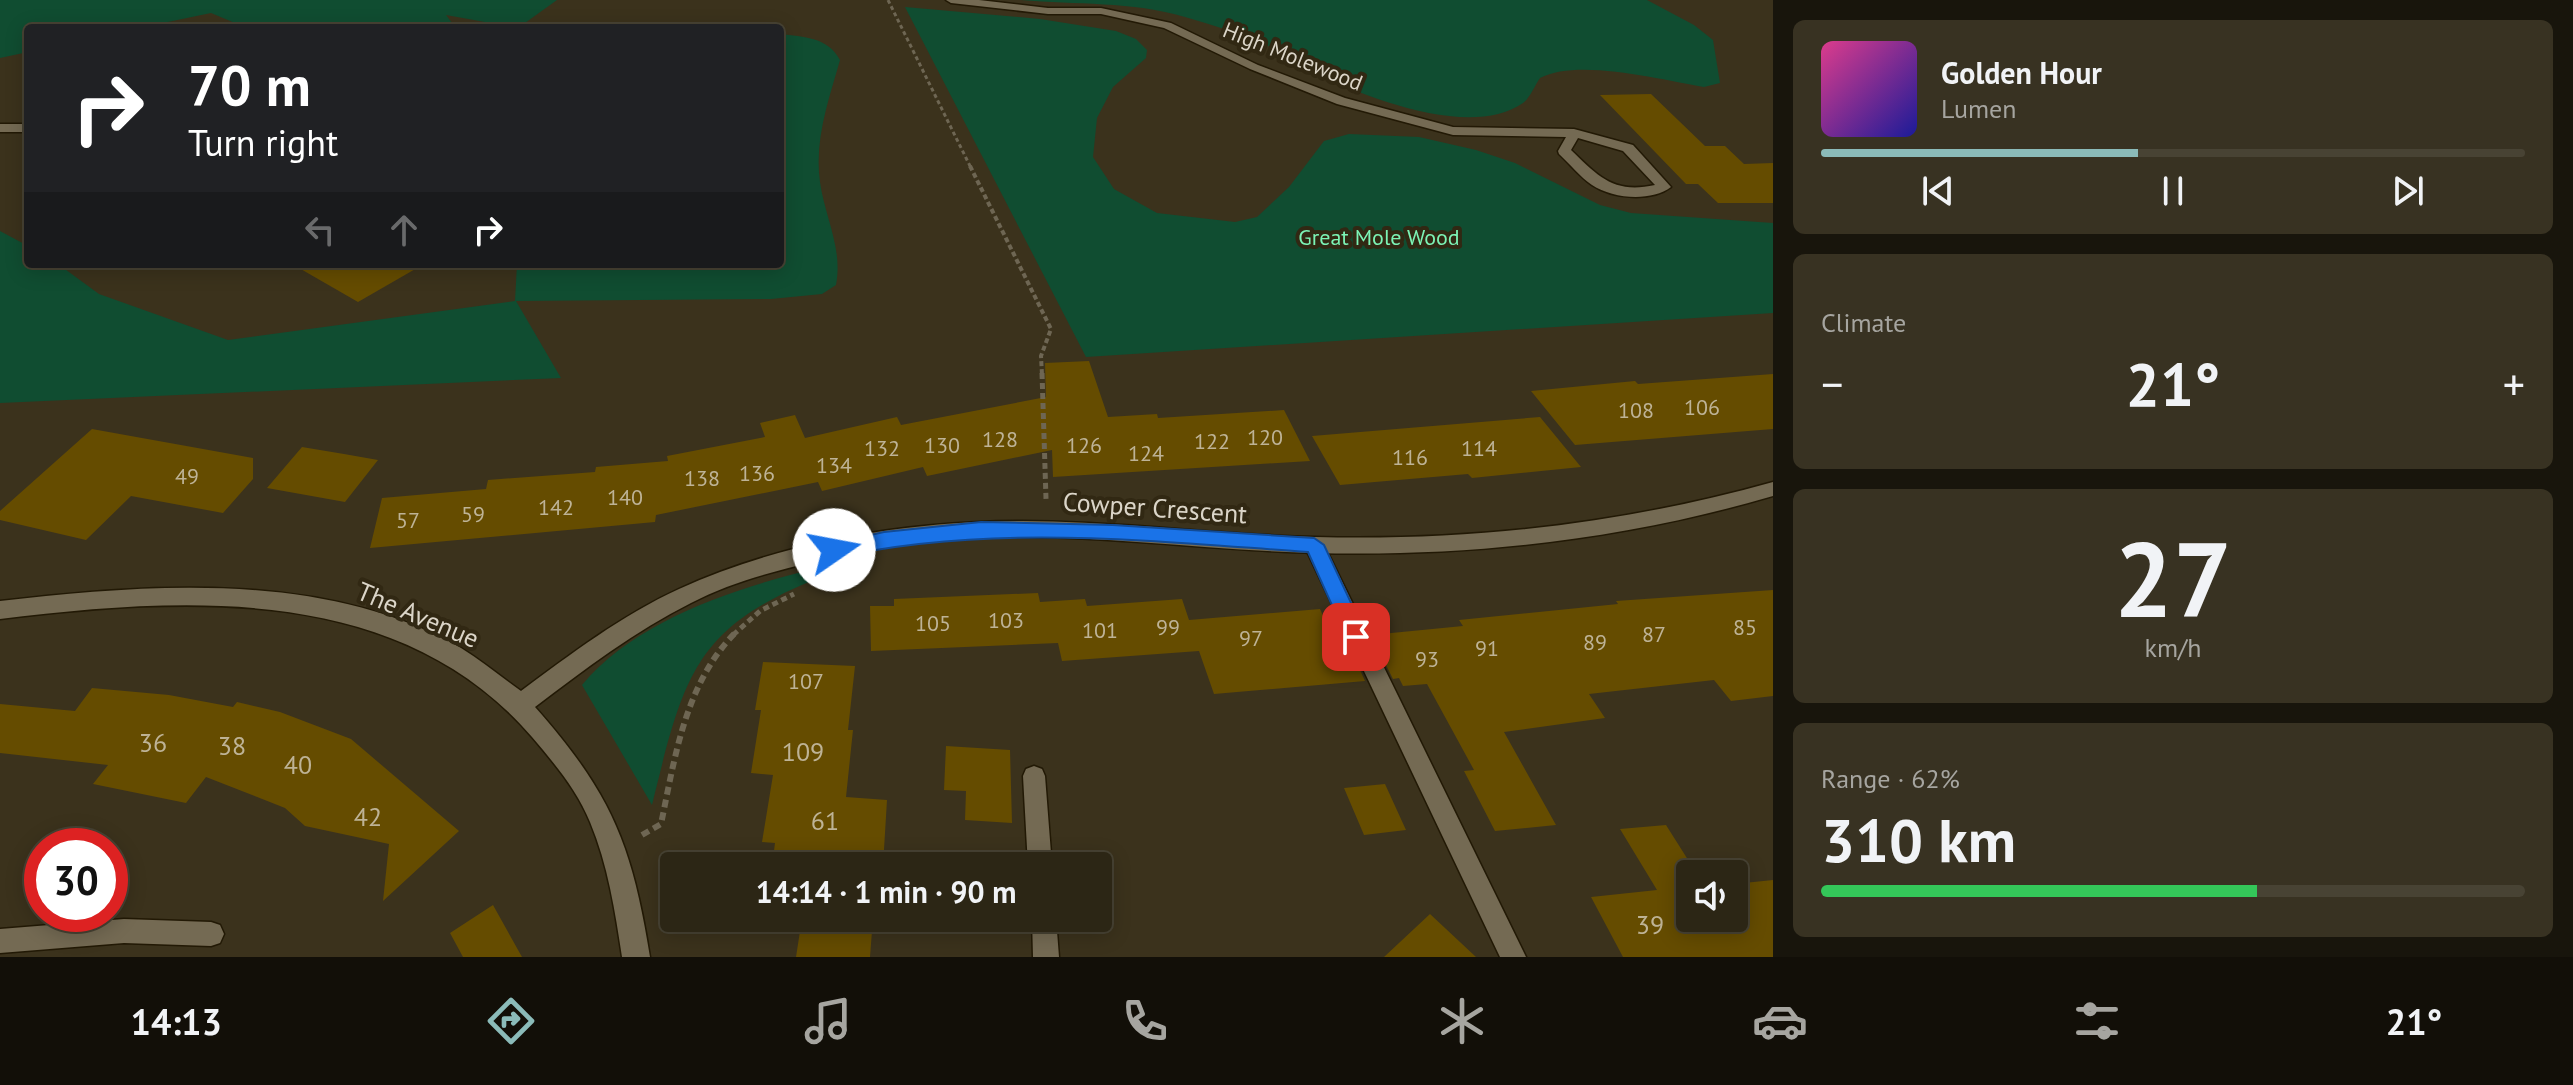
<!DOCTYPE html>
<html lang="en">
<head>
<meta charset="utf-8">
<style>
  :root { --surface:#2c2615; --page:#383222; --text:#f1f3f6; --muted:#a6a5a0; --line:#484334; --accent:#8bbbb9 }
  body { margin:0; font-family:"PT Sans",sans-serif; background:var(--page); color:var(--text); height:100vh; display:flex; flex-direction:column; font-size:30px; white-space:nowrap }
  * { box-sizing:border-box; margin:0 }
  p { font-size:26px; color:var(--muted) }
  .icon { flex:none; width:44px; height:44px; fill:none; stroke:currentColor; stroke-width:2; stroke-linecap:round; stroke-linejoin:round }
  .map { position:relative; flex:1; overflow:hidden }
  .details { display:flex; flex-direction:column; gap:20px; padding:20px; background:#18150c; width:800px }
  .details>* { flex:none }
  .banner { position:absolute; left:24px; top:24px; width:760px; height:244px; border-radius:8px; box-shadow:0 4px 20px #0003,0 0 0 2px var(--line); background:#202124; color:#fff; overflow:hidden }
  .fabs { position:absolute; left:1676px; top:860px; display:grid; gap:16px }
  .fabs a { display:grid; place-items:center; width:72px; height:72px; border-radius:8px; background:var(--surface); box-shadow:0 4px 20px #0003,0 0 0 2px var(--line); font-size:40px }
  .speed { position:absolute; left:24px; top:828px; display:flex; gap:16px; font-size:40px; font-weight:700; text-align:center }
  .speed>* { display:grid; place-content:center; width:104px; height:104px; border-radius:50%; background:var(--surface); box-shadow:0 4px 20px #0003,0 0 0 2px var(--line); line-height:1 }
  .speed .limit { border:12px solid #d22; background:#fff; color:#111 }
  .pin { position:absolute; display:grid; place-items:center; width:68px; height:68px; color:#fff; margin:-34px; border-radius:16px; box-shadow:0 4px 12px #0006 }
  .me { position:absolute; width:88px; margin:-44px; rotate:78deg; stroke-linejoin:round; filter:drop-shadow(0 0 6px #0008) }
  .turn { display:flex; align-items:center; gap:28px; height:168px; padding:0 32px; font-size:36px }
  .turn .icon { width:104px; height:104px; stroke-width:2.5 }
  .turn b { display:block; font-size:56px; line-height:68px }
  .lanes { display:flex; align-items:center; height:76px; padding:0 32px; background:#0003; justify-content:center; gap:40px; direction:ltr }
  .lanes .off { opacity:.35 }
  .big { font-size:60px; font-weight:700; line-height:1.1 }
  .details .widget { flex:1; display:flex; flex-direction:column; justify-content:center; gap:12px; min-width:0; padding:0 28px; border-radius:12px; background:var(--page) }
  .details .dial { align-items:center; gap:0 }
  .dial b { font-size:104px; line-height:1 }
  .song { display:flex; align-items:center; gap:24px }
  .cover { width:96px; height:96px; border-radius:12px; background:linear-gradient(135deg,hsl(330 70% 55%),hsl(240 70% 35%)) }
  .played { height:8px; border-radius:4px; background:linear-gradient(90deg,var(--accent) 45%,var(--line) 45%) }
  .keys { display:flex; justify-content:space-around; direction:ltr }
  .heat { display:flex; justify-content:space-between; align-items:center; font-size:44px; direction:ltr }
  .charge { height:12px; border-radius:6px; background:linear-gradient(90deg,#34c759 62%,var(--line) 0) }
  .trip { position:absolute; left:660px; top:852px; width:452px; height:80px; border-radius:8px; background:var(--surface); box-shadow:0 4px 20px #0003,0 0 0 2px var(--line); font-weight:700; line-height:80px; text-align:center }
  .menu { display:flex; height:128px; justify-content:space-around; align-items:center; background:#120f08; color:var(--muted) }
  .menu .icon { width:56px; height:56px }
  .menu .active { color:var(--accent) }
  .menu b { font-size:36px; color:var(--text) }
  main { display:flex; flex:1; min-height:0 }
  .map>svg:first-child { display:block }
  .green { fill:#104d31 }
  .building { fill:#654c00 }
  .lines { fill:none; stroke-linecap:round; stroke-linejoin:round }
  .lane-casing { stroke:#221905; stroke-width:3 }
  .street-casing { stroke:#221905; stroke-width:3 }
  .path-far3 { stroke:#6e6653; stroke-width:3; stroke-dasharray:4 3; stroke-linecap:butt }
  .path-far2 { stroke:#6e6653; stroke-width:4; stroke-dasharray:5 3; stroke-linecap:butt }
  .path-far1 { stroke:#6e6653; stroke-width:5; stroke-dasharray:6 4; stroke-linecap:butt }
  .path { stroke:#6e6653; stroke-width:6; stroke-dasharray:8 5; stroke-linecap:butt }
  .lane { fill:#746a53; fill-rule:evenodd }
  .street { fill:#746a53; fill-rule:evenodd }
  .route { fill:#1a73e8; stroke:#114b97; stroke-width:2 }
  .labels { text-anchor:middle; stroke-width:8; stroke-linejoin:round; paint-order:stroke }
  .far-street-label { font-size:22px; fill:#dbd5c8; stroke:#312813 }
  .far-park-label { font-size:22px; fill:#7cf4b6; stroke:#312813 }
  .number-label { font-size:22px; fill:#beb396 }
  .street-label { font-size:26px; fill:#dbd5c8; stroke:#312813 }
  .near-number-label { font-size:26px; fill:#beb396 }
</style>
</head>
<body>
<main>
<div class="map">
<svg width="1773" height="957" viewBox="0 0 1773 957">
  <rect width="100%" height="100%" fill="#3b321c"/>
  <!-- green -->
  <path class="green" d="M0 0H557L518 28 446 15 456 28H247L211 13 139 28H28V52L0 58Z
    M1021 0H1647L1694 25 1713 40 1720 83 1704 87C1661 80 1579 58 1540 78 1535 85 1530 98 1523 103 1471 139 1369 98 1318 75 1304 68 1291 57 1277 50 1247 36 1216 26 1185 17 1132 1 1076 5 1021 0Z
    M905 7 1040 19 1116 31 1136 39 1147 50 1146 58 1113 87 1097 118 1093 157 1114 189 1157 213 1235 222 1257 217 1289 187 1324 141 1349 134 1419 137 1476 150 1515 163 1600 205 1631 213 1773 223V313L1086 357Z
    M780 34C804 37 828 37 840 60 829 99 814 140 820 182 825 218 843 248 836 285L822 294 771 299 516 301 561 378 0 403V231L28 246V264H58L99 294 228 340 515 301 517 264H780Z
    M828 566 831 573C695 625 685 671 652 805L582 685C637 618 746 584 828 566Z"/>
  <!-- building -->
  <path class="building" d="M1651 94 1705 146H1725L1744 164 1773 163V203H1718L1698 184H1686L1600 95Z
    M292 264H424L358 302Z
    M1089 361 1108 417 1157 414 1158 418 1284 410 1310 461 1053 477 1052 450 927 476 923 467 822 491 818 482 656 515 655 522 370 548 382 498 486 489 488 480 595 472 596 467 668 461 667 456 765 437 760 423 795 415 805 438 897 417 901 425 1046 397 1045 363Z
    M1773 374V429L1575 445 1531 391 1635 381 1638 384Z
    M1540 417 1581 467 1472 478 1468 474 1340 485 1312 436Z
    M92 429 253 458V479L223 513 131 496 86 540 0 520V511Z
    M302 447 344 454 378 460 345 502 267 488Z
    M1773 590V696L1731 701 1714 680 1589 694 1605 718 1504 732 1556 825 1495 831 1464 771 1474 770 1427 684 1403 686 1399 678 1393 679 1371 635 1463 626 1459 620 1618 604 1616 601Z
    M1038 593 1040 602 1085 599 1087 606 1182 599 1189 620 1320 609 1333 638 1345 637 1365 681 1214 694 1199 651 1062 661 1058 643 871 651 870 606H894V599Z
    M763 662 855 666 848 730H853L846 797 887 800 883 866H772L775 843 762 842 773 775 751 773 761 710H755Z
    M92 688 169 695 233 707 237 702 280 712 351 739 459 831 383 901 389 844 305 826 285 808 206 777 186 803 93 784 108 765 0 753V704L75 711Z
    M946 746 1010 750 1012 823 965 820 966 791 944 790Z
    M1385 784 1406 830 1364 835 1344 788Z
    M1666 825 1697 874H1690V918H1734V884L1773 880V957H1623L1591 897 1657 890 1620 829Z
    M493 905 522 957H463L450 933Z
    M1430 914 1476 957H1384Z
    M766 918H873L870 957H796L800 931 764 928Z"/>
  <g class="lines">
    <defs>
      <path id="lane" d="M946 0H979L1048 8H1101L1171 23 1258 65 1345 98 1453 127 1574 129 1633 145 1671 187C1651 202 1613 199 1592 185 1580 177 1570 164 1559 154L1558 151 1566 137 1453 135 1337 104 1250 69 1164 28 1101 14H1048L951 3ZM1578 138 1623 151 1655 185C1614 194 1599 177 1571 150Z
        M1314 538 1321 540 1324 545 1526 957H1500L1304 545 1307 540Z
        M1034 766 1042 769 1045 776 1052 866H1028L1023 776 1026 769Z
        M1032 918H1056L1059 957H1033Z
        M124 919 211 922 220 925 224 934 220 943 211 946 124 943 0 953V929Z"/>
      <path id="street" d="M0 124H28V132H0Z
        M1773 482V496C1623 540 1470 557 1314 553 1204 550 1095 534 985 537 927 538 869 549 813 562 771 572 729 583 691 603 635 631 585 669 535 707 611 793 632 844 650 957H622C615 911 608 865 590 822 577 790 554 763 532 737 399 582 184 597 0 619V601C149 584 325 570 461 648 482 661 501 677 521 691 571 654 622 615 679 589 784 541 908 521 1022 521 1120 521 1218 535 1315 537 1471 541 1623 524 1773 482Z"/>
    </defs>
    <!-- lane casing -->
    <use href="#lane" class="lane-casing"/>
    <!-- street casing -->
    <use href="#street" class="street-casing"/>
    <!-- path-far3 -->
    <path class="path-far3" d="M888 0 971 168"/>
    <!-- path-far2 -->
    <path class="path-far2" d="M970 166 1051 329 1041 356 1042 375"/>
    <!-- path-far1 -->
    <path class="path-far1" d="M1042 373 1046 499
      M733 635 760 611 794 594"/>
    <!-- path -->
    <path class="path" d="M642 835 661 824C675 757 685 684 735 633"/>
    <!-- lane -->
    <use href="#lane" class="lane"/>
    <!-- street -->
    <use href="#street" class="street"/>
  </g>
  <!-- route -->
  <path class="route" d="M981 522 1113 525 1314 538 1324 545 1367 637 1364 643 1356 645 1349 643 1308 552C1148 541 991 523 834 558L827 556 824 550 827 545 834 543 884 532Z"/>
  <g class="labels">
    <!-- far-street labels -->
    <g class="far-street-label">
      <text transform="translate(1293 56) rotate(22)" y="8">High Molewood</text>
    </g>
    <!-- far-park labels -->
    <g class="far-park-label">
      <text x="1379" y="245">Great Mole Wood</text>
    </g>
    <!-- number labels -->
    <g class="number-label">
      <text x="1702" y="415">106</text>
      <text x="1636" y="418">108</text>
      <text x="1265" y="445">120</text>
      <text x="1000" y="447">128</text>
      <text x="1212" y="449">122</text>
      <text x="942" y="453">130</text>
      <text x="1084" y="453">126</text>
      <text x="882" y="456">132</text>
      <text x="1479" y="456">114</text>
      <text x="1146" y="461">124</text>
      <text x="1410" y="465">116</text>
      <text x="834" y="473">134</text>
      <text x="757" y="481">136</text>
      <text x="187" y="484">49</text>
      <text x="702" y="486">138</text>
      <text x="625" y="505">140</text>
      <text x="556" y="515">142</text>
      <text x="473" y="522">59</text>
      <text x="408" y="528">57</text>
      <text x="1006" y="628">103</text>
      <text x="933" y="631">105</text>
      <text x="1168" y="635">99</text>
      <text x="1745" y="635">85</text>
      <text x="1100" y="638">101</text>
      <text x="1654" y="642">87</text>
      <text x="1251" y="646">97</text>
      <text x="1595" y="650">89</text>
      <text x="1487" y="656">91</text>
      <text x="1427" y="667">93</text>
      <text x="806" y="689">107</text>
    </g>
    <!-- street labels -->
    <g class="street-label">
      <text transform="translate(1155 508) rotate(4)" y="9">Cowper Crescent</text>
      <text transform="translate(418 615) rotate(23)" y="9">The Avenue</text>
    </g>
    <!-- near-number labels -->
    <g class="near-number-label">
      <text x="153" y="752">36</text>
      <text x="232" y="755">38</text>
      <text x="803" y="761">109</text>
      <text x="298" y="774">40</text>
      <text x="368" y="826">42</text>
      <text x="825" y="830">61</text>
      <text x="1650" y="934">39</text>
    </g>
  </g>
</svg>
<div class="fabs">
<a><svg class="icon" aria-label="sound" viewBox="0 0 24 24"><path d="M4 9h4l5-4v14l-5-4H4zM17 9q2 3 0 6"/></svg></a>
</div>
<div class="speed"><div class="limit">30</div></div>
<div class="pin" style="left:1356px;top:637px;background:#d93025"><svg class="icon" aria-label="arrive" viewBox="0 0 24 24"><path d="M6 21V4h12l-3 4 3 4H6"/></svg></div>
<svg class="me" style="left:834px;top:550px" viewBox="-20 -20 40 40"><circle r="19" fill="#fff"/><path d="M0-13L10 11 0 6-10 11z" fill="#1a73e8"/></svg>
<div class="trip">14:14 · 1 min · 90 m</div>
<div class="banner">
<div class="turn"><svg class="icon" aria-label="right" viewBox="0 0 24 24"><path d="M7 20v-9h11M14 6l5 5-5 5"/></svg><div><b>70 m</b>Turn right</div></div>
<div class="lanes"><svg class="icon off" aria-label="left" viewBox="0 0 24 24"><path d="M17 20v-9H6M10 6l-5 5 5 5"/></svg><svg class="icon off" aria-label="ahead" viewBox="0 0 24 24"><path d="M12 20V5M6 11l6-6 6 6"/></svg><svg class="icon" aria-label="right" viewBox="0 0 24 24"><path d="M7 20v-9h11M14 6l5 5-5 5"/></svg></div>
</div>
</div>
<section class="details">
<div class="widget">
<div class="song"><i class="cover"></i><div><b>Golden Hour</b><p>Lumen</p></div></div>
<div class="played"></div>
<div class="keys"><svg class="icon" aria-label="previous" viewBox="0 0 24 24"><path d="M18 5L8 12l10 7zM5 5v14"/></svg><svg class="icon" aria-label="pause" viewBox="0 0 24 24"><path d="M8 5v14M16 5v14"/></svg><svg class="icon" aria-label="next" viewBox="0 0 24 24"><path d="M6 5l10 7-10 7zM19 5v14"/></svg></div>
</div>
<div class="widget"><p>Climate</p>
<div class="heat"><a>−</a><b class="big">21°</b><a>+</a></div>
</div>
<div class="widget dial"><b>27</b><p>km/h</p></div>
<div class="widget"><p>Range · 62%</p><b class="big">310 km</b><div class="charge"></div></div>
</section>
</main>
<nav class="menu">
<b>14:13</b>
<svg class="icon active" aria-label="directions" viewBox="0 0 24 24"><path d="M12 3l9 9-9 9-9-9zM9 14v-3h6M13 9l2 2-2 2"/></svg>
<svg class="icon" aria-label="music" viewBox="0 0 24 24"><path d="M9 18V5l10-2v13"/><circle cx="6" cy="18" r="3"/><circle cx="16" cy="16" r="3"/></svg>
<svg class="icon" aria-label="phone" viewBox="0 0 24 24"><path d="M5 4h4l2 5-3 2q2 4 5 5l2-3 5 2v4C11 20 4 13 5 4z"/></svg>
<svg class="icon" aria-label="climate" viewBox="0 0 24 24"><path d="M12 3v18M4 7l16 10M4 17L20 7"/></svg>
<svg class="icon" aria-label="car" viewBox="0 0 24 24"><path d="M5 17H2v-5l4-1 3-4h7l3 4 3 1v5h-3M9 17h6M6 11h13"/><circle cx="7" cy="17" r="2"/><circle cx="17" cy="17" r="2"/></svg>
<svg class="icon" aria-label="filters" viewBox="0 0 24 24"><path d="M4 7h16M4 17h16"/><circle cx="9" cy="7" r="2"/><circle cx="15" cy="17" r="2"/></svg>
<b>21°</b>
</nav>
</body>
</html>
